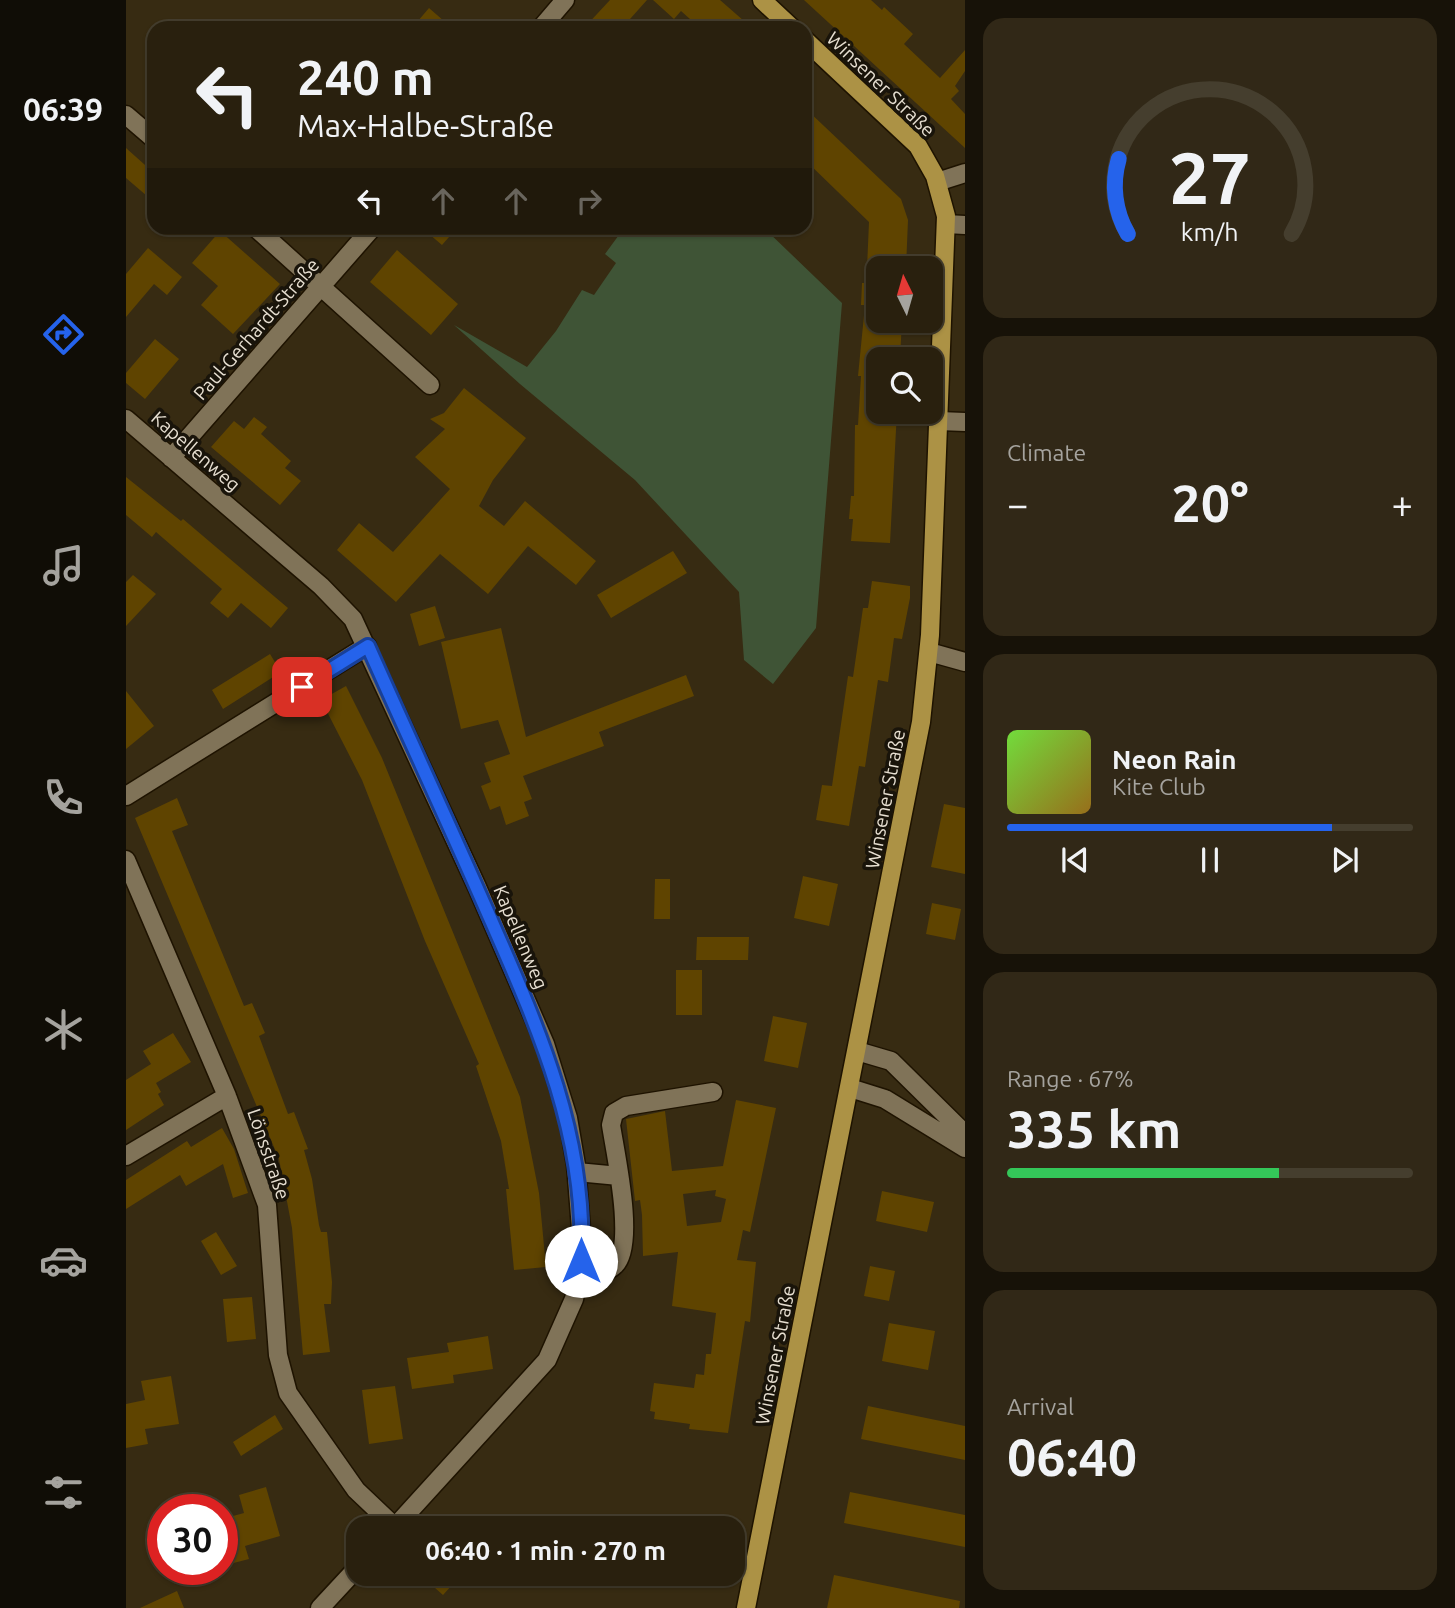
<!DOCTYPE html>
<html lang="en">
<head>
<meta charset="utf-8">
<style>
  :root { --surface:#29200e; --page:#312817; --text:#f1f3f6; --muted:#a5a39e; --line:#453e2e; --accent:#2563eb }
  body { margin:0; font-family:Ubuntu,sans-serif; background:var(--page); color:var(--text); height:100vh; display:flex; flex-direction:column; font-size:26px; white-space:nowrap }
  * { box-sizing:border-box; margin:0 }
  p { font-size:23px; color:var(--muted) }
  .icon { flex:none; width:38px; height:38px; fill:none; stroke:currentColor; stroke-width:2; stroke-linecap:round; stroke-linejoin:round }
  .map { position:relative; flex:1; overflow:hidden }
  .details { display:flex; flex-direction:column; gap:18px; padding:18px; background:#171208; width:490px }
  .details>* { flex:none }
  .top-card { position:absolute; left:21px; top:21px; width:665px; height:214px; border-radius:21px; box-shadow:0 2px 5px #0004,0 0 0 2px var(--line); background:#29200e; color:var(--text); overflow:hidden }
  .needle { width:46px; rotate:355deg }
  .buttons { position:absolute; left:740px; top:256px; display:grid; gap:14px }
  .buttons a { display:grid; place-items:center; width:77px; height:77px; border-radius:14px; background:var(--surface); box-shadow:0 2px 5px #0004,0 0 0 2px var(--line); font-size:35px }
  .speed { position:absolute; left:21px; top:1494px; display:flex; gap:14px; font-size:35px; font-weight:700; text-align:center }
  .speed>* { display:grid; place-content:center; width:91px; height:91px; border-radius:50%; background:var(--surface); box-shadow:0 2px 5px #0004,0 0 0 2px var(--line); line-height:1 }
  .speed .limit { border:10px solid #d22; background:#fff; color:#111 }
  .pin { position:absolute; display:grid; place-items:center; width:60px; height:60px; color:#fff; margin:-30px; border-radius:14px; box-shadow:0 4px 10px #0006 }
  .me { position:absolute; width:77px; margin:-38px; rotate:0deg; stroke-linejoin:round; filter:drop-shadow(0 0 5px #0008) }
  .turn { display:flex; align-items:center; gap:24px; height:147px; padding:0 35px; font-size:32px }
  .turn .icon { width:91px; height:91px; stroke-width:2.5 }
  .turn b { display:block; font-size:49px; line-height:60px }
  .lanes { display:flex; align-items:center; height:66px; padding:0 35px; background:#0003; justify-content:center; gap:35px; direction:ltr }
  .lanes .off { opacity:.35 }
  .big { font-size:52px; font-weight:700; line-height:1.1 }
  .details .tile { flex:1; display:flex; flex-direction:column; justify-content:center; gap:10px; min-width:0; padding:0 24px; border-radius:21px; background:var(--page) }
  .details .dial { align-items:center; gap:0 }
  .dial svg { height:182px; overflow:visible; fill:none; stroke:var(--line); stroke-width:7; stroke-linecap:round; text-anchor:middle }
  .dial text { fill:var(--text); stroke:none }
  .song { display:flex; align-items:center; gap:21px }
  .cover { width:84px; height:84px; border-radius:10px; background:linear-gradient(135deg,hsl(100 70% 55%),hsl(40 70% 35%)) }
  .played { height:7px; border-radius:4px; background:linear-gradient(90deg,var(--accent) 80%,var(--line) 80%) }
  .keys { display:flex; justify-content:space-around; direction:ltr }
  .heat { display:flex; justify-content:space-between; align-items:center; font-size:38px; direction:ltr }
  .charge { height:10px; border-radius:5px; background:linear-gradient(90deg,#34c759 67%,var(--line) 0) }
  .trip { position:absolute; left:220px; top:1516px; width:399px; height:70px; border-radius:21px; background:var(--surface); box-shadow:0 2px 5px #0004,0 0 0 2px var(--line); font-weight:700; line-height:70px; text-align:center }
  main { display:flex; flex:1; min-height:0 }
  .dock { display:flex; flex-direction:column; width:126px; justify-content:space-around; align-items:center; background:#100d06; color:var(--muted) }
  .dock .icon { width:49px; height:49px }
  .dock .on { color:var(--accent) }
  .dock b { font-size:32px; color:var(--text) }
  .map>svg:first-child { display:block }
  .green { fill:#3f5436 }
  .building { fill:#5f4400; fill-rule:evenodd }
  .lines { fill:none; stroke-linecap:round; stroke-linejoin:round }
  .minor-casing { stroke:#1e1300; stroke-width:21 }
  .major-casing { stroke:#1e1300; stroke-width:21 }
  .minor { stroke:#807358; stroke-width:18 }
  .major { stroke:#ac9245; stroke-width:18 }
  .route-casing { stroke:#184099; stroke-width:18 }
  .route { stroke:#2563eb; stroke-width:12 }
  .labels { text-anchor:middle; stroke-width:7; stroke-linejoin:round; paint-order:stroke }
  .street-label { font-size:19px; fill:#e7dfd1; stroke:#19140a }
</style>
</head>
<body>
<main>
<nav class="dock">
<b>06:39</b>
<svg class="icon on" aria-label="directions" viewBox="0 0 24 24"><path d="M12 3l9 9-9 9-9-9zM9 14v-3h6M13 9l2 2-2 2"/></svg>
<svg class="icon" aria-label="music" viewBox="0 0 24 24"><path d="M9 18V5l10-2v13"/><circle cx="6" cy="18" r="3"/><circle cx="16" cy="16" r="3"/></svg>
<svg class="icon" aria-label="phone" viewBox="0 0 24 24"><path d="M5 4h4l2 5-3 2q2 4 5 5l2-3 5 2v4C11 20 4 13 5 4z"/></svg>
<svg class="icon" aria-label="climate" viewBox="0 0 24 24"><path d="M12 3v18M4 7l16 10M4 17L20 7"/></svg>
<svg class="icon" aria-label="car" viewBox="0 0 24 24"><path d="M5 17H2v-5l4-1 3-4h7l3 4 3 1v5h-3M9 17h6M6 11h13"/><circle cx="7" cy="17" r="2"/><circle cx="17" cy="17" r="2"/></svg>
<svg class="icon" aria-label="filters" viewBox="0 0 24 24"><path d="M4 7h16M4 17h16"/><circle cx="9" cy="7" r="2"/><circle cx="15" cy="17" r="2"/></svg>
</nav>
<div class="map">
<svg width="839" height="1608" viewBox="0 0 839 1608">
  <rect width="100%" height="100%" fill="#372b12"/>
  <!-- green -->
  <path class="green" d="M498 228H638L716 303 690 628 647 684 618 660 613 592 509 480 394 384 328 325 401 367 430 331 456 290 468 295 490 263 479 254Z"/>
  <!-- building -->
  <path class="building" d="M484 0H521L496 28H458Z
    M527 0H594L626 28H574L555 11 548 19Z
    M678 0H745L756 10 758 7 787 34 778 44 814 78 839 50V71L829 86 833 91 825 99 839 114V148Z
    M303 8 326 28H286Z
    M679 108 775 199 782 220 780 268H741L743 222 679 160Z
    M0 148 28 173V202L0 178Z
    M296 228H331L316 245Z
    M94 231 154 284 107 334 75 305 92 286 66 263Z
    M22 248 56 277 41 295 28 284 0 317V274Z
    M271 250 332 304 305 335 244 282Z
    M741 271H752V320H776L774 359H752V411H771L764 543 725 541 727 519H723L725 496H728L729 425H732L735 376H732L739 305H735L736 283H740Z
    M29 339 53 359 19 399 0 383V373Z
    M338 388 400 438 367 480 353 506 378 526 399 501 470 561 450 585 402 546 362 594 314 554 270 602 211 550 233 523 267 552 324 489 289 457 319 429 304 419 318 413Z
    M128 417 141 427 135 434 165 461 159 468 175 481 154 505 85 447 108 421 118 429Z
    M0 477 55 521 57 519 162 608 145 628 115 603 102 618 84 603 96 589 30 532 26 537 0 515Z
    M547 551 561 573 485 618 471 595Z
    M7 575 30 594 0 626V582Z
    M746 581 784 586V598L776 639 768 638 762 682 752 680 739 767 733 766 723 826 690 820 696 785 706 786 722 676 727 677 737 608H742Z
    M309 606 319 638 293 646 284 614Z
    M375 628 400 737 560 675 568 696 473 732 478 746 397 776 406 799 398 802 403 816 380 825 374 806 364 810 355 786 365 782 358 763 384 754 372 720 335 729 315 642Z
    M144 654 155 672 97 709 86 690Z
    M220 686 256 758 394 1097 413 1193 420 1267 388 1270 380 1189H383L375 1141 350 1066 353 1064 299 941 236 780 195 700Z
    M0 691 28 726 0 749Z
    M51 798 62 825 46 831 118 1006 126 1003 139 1033 133 1036 162 1114 168 1112 182 1149 178 1150 186 1179 193 1225 195 1232H201L206 1282 205 1304H198L204 1352 177 1355 166 1228 153 1159 9 818Z
    M818 804 839 808V874L805 867Z
    M677 876 712 884 703 926 668 918Z
    M529 879H544V919H528Z
    M806 903 835 909 829 940 800 934Z
    M571 937H623L622 960H570Z
    M550 970H576V1015H550Z
    M647 1016 681 1023 672 1068 638 1061Z
    M47 1033 65 1062 30 1083 35 1092 32 1094 38 1105 0 1130V1080L25 1064 17 1051Z
    M610 1100 650 1108 624 1232 617 1230 611 1260 630 1262 624 1322 619 1321 602 1433 563 1429 564 1424 528 1419 529 1412 524 1411 528 1383 568 1388 570 1374 578 1375 580 1354H585L590 1313 546 1306 552 1252 517 1256 516 1215 514 1200 509 1201 500 1119 539 1111 546 1171 597 1166ZM590 1190 589 1196 600 1199 595 1222 561 1226 557 1194Z
    M96 1128 108 1149 122 1193 107 1198 97 1164 60 1186 54 1175 0 1209V1180L61 1141 65 1147Z
    M756 1191 808 1202 801 1232 750 1221Z
    M90 1232 111 1266 95 1275 75 1241Z
    M744 1266 769 1271 763 1301 738 1296Z
    M126 1297 130 1339 101 1342 97 1299Z
    M763 1323 809 1331 802 1370 756 1361Z
    M362 1336 367 1369 327 1375 328 1383 286 1389 281 1358 323 1352 321 1343Z
    M45 1376 53 1424 19 1429 22 1444 0 1448V1404L19 1400 15 1381Z
    M269 1386 277 1439 243 1444 236 1390Z
    M742 1406 839 1426V1460L735 1439Z
    M149 1415 157 1429 115 1456 107 1442Z
    M140 1487 154 1536 119 1546 123 1559 96 1566V1519L118 1513 113 1495Z
    M724 1492 839 1515V1547L718 1523Z
    M292 1573H337L317 1595Z
    M708 1575 834 1601 833 1608H701Z
    M51 1591 58 1608H14Z"/>
  <g class="lines">
    <defs>
      <path id="minor" d="M415 28 439 0
        M0 115 28 139
        M811 182 839 173
        M820 224 839 225
        M130 228 304 385
        M0 419 195 586 227 619 351 887 419 1044 442 1118 450 1165 456 1242 453 1277 448 1299 421 1360 268 1528
        M813 421 839 422
        M45 458 246 228
        M803 652 839 662
        M0 796 241 646
        M0 860 101 1096 141 1205 152 1355 162 1393 230 1490 269 1527
        M731 1051 765 1061 839 1134
        M724 1088 759 1099 839 1148
        M0 1156 101 1096
        M451 1172 493 1176
        M453 1277C465 1275 480 1274 489 1265 510 1245 489 1152 485 1125L488 1113 500 1106 587 1092
        M194 1608 233 1566"/>
      <path id="major" d="M636 0 666 28
        M620 1608 795 722 804 635 820 216 809 176 792 146 679 40"/>
    </defs>
    <!-- minor casing -->
    <use href="#minor" class="minor-casing"/>
    <!-- major casing -->
    <use href="#major" class="major-casing"/>
    <!-- minor -->
    <use href="#minor" class="minor"/>
    <!-- major -->
    <use href="#major" class="major"/>
  </g>
  <g class="lines">
    <defs>
      <path id="route" d="M176 687 242 646C281 734 322 822 361 911 411 1025 461 1134 455 1261"/>
    </defs>
    <!-- route casing -->
    <use href="#route" class="route-casing"/>
    <!-- route -->
    <use href="#route" class="route"/>
  </g>
  <g class="labels">
    <!-- street labels -->
    <g class="street-label">
      <text transform="translate(755 84) rotate(44)" y="7">Winsener Straße</text>
      <text transform="translate(130 329) rotate(-49)" y="7">Paul-Gerhardt-Straße</text>
      <text transform="translate(70 451) rotate(41)" y="7">Kapellenweg</text>
      <text transform="translate(759 799) rotate(-79)" y="7">Winsener Straße</text>
      <text transform="translate(395 937) rotate(67)" y="7">Kapellenweg</text>
      <text transform="translate(143 1154) rotate(71)" y="7">Lönsstraße</text>
      <text transform="translate(649 1355) rotate(-79)" y="7">Winsener Straße</text>
    </g>
  </g>
</svg>
<div class="buttons">
<a><svg class="needle" viewBox="-14 -14 28 28"><path d="M0-13l5 13h-10z" fill="#e53935"/><path d="M0 13l5-13h-10z" fill="#a5a39e"/></svg></a>
<a><svg class="icon" aria-label="search" viewBox="0 0 24 24"><circle cx="10" cy="10" r="6"/><path d="M15 15l6 6"/></svg></a>
</div>
<div class="speed"><div class="limit">30</div></div>
<div class="pin" style="left:176px;top:687px;background:#d93025"><svg class="icon" aria-label="arrive" viewBox="0 0 24 24"><path d="M6 21V4h12l-3 4 3 4H6"/></svg></div>
<svg class="me" style="left:455px;top:1261px" viewBox="-20 -20 40 40"><circle r="19" fill="#fff"/><path d="M0-13L10 11 0 6-10 11z" fill="#2563eb"/></svg>
<div class="trip">06:40 · 1 min · 270 m</div>
<div class="top-card">
<div class="turn"><svg class="icon" aria-label="left" viewBox="0 0 24 24"><path d="M17 20v-9H6M10 6l-5 5 5 5"/></svg><div><b>240 m</b>Max-Halbe-Straße</div></div>
<div class="lanes"><svg class="icon" aria-label="left" viewBox="0 0 24 24"><path d="M17 20v-9H6M10 6l-5 5 5 5"/></svg><svg class="icon off" aria-label="ahead" viewBox="0 0 24 24"><path d="M12 20V5M6 11l6-6 6 6"/></svg><svg class="icon off" aria-label="ahead" viewBox="0 0 24 24"><path d="M12 20V5M6 11l6-6 6 6"/></svg><svg class="icon off" aria-label="right" viewBox="0 0 24 24"><path d="M7 20v-9h11M14 6l5 5-5 5"/></svg></div>
</div>
</div>
<section class="details">
<div class="tile dial"><svg viewBox="0 0 100 80">
<path d="M14 69A42 42 0 1 1 86 69"/>
<path d="M14 69A42 42 0 0 1 10 36" stroke="#2563eb"/>
<text x="50" y="56" font-size="32" font-weight="700">27</text>
<text x="50" y="72" font-size="11">km/h</text>
</svg></div>
<div class="tile"><p>Climate</p>
<div class="heat"><a>−</a><b class="big">20°</b><a>+</a></div>
</div>
<div class="tile">
<div class="song"><i class="cover"></i><div><b>Neon Rain</b><p>Kite Club</p></div></div>
<div class="played"></div>
<div class="keys"><svg class="icon" aria-label="previous" viewBox="0 0 24 24"><path d="M18 5L8 12l10 7zM5 5v14"/></svg><svg class="icon" aria-label="pause" viewBox="0 0 24 24"><path d="M8 5v14M16 5v14"/></svg><svg class="icon" aria-label="next" viewBox="0 0 24 24"><path d="M6 5l10 7-10 7zM19 5v14"/></svg></div>
</div>
<div class="tile"><p>Range · 67%</p><b class="big">335 km</b><div class="charge"></div></div>
<div class="tile"><p>Arrival</p><b class="big">06:40</b></div>
</section>
</main>
</body>
</html>
